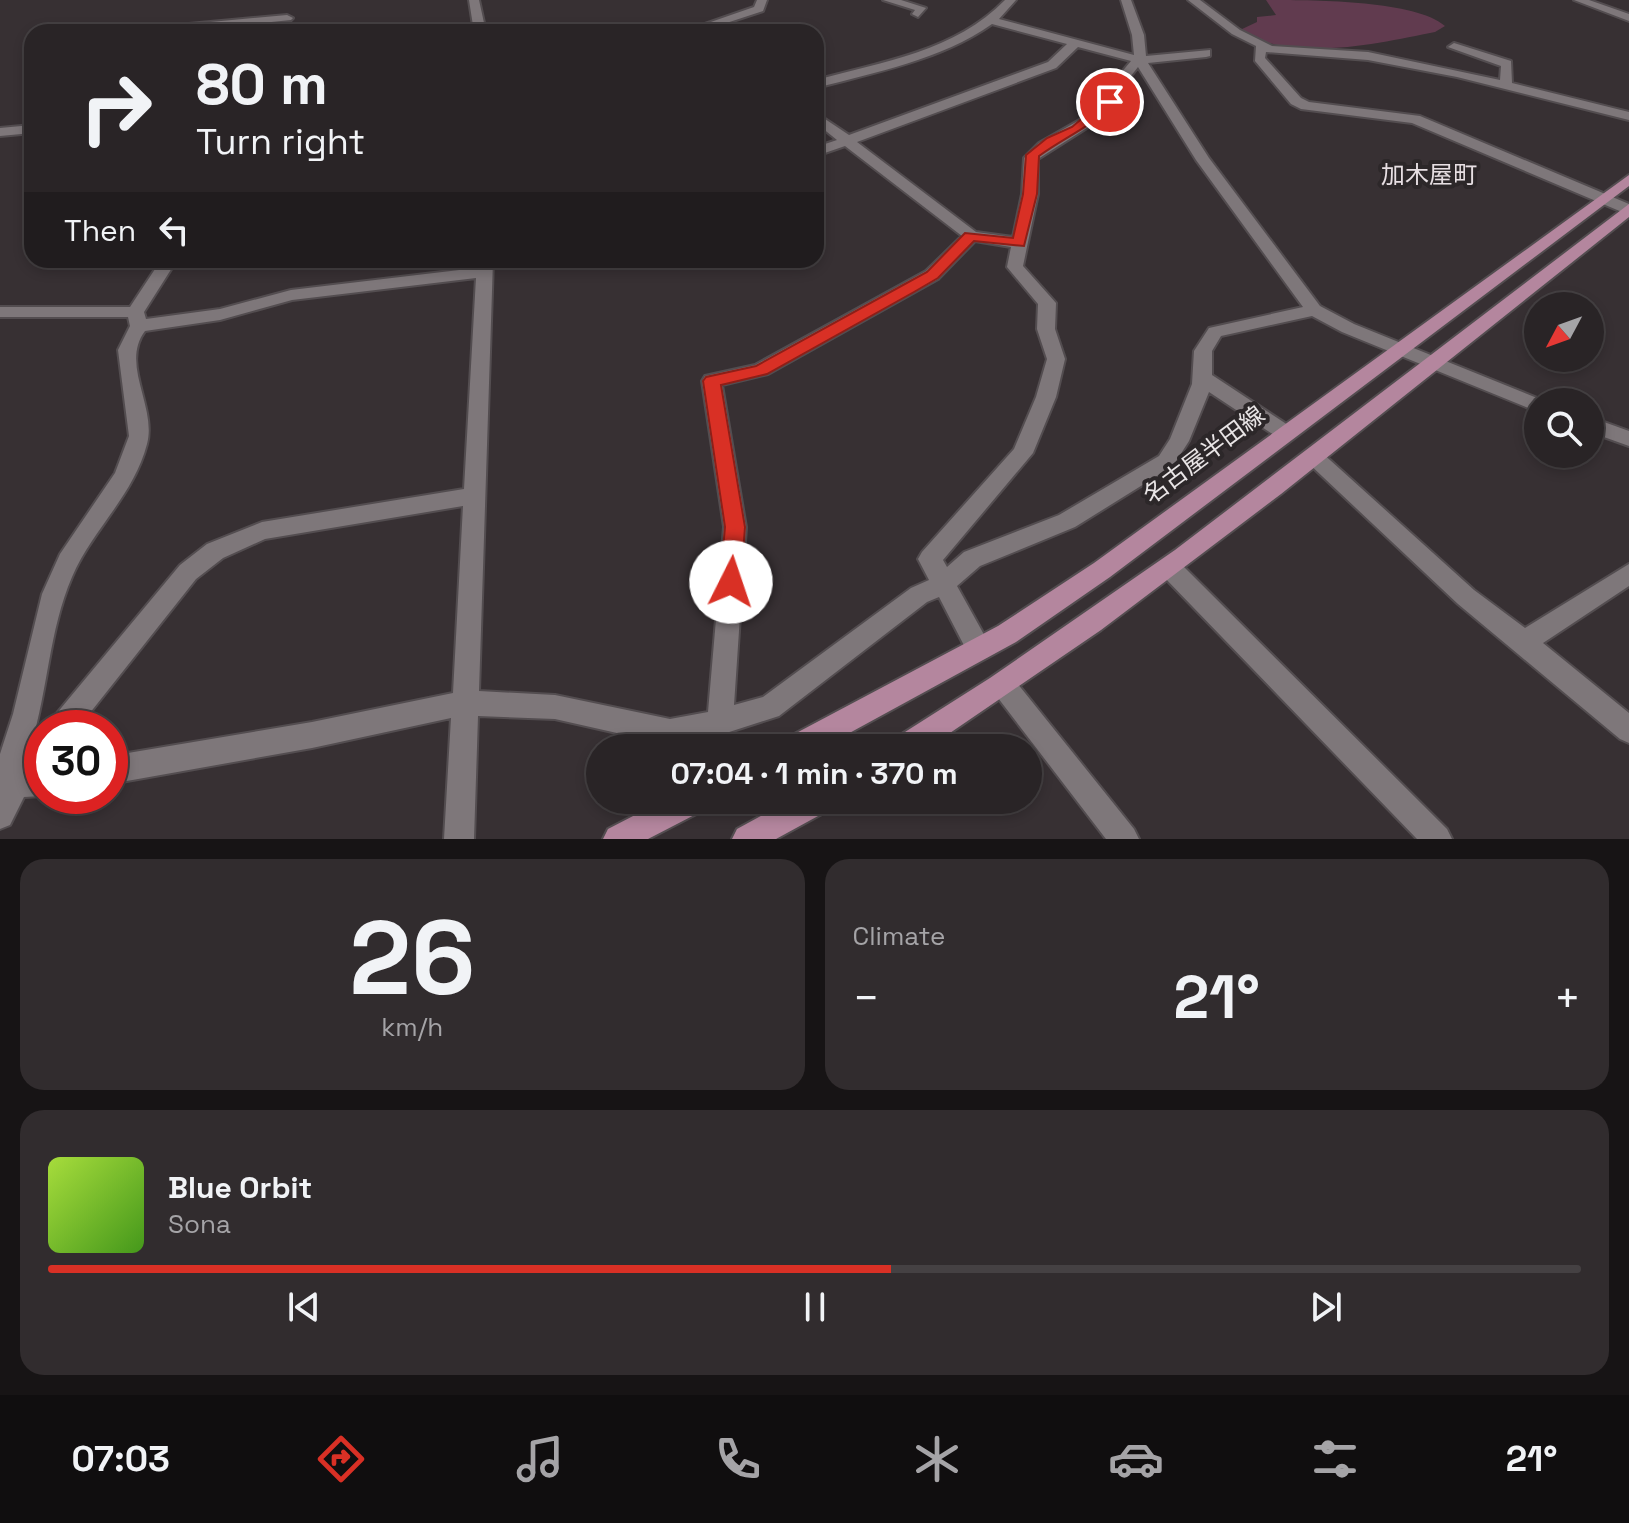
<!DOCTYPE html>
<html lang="en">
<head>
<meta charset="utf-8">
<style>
  :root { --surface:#292426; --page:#312c2e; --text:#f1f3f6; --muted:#a5a4a7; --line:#454143; --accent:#d93025 }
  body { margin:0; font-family:"Space Grotesk","Noto Sans JP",sans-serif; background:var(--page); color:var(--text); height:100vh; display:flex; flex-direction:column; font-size:30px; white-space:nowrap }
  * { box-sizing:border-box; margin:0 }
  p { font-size:26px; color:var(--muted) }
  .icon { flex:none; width:44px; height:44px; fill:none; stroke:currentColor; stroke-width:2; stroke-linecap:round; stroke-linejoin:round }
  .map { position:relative; height:839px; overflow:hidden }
  .drawer { display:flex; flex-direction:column; gap:20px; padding:20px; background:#171415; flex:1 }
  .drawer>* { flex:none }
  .banner { position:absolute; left:24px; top:24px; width:800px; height:244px; border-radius:24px; box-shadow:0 4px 12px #0003,0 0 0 2px var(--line); background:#292426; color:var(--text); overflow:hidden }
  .needle { width:52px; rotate:229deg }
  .controls { position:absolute; left:1524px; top:292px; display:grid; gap:16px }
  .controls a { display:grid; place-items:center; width:80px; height:80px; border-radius:50%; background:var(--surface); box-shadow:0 4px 12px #0003,0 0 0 2px var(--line); font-size:40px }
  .speed { position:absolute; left:24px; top:710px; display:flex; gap:16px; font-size:40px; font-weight:700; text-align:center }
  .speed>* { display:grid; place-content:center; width:104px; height:104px; border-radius:50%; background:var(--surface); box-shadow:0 4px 12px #0003,0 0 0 2px var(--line); line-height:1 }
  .speed .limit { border:12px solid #d22; background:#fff; color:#111 }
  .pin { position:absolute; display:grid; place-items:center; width:68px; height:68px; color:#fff; margin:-34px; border:4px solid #fff; border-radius:50%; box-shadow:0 2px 8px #0007 }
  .me { position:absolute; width:88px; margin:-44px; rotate:4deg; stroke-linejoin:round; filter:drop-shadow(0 0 6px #0008) }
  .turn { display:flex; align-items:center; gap:28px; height:168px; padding:0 40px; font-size:36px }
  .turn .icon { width:104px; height:104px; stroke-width:2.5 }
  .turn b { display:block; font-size:56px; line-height:68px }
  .then { display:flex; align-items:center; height:76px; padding:0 40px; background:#0003; gap:16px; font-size:30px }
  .big { font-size:60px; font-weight:800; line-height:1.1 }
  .drawer .card { flex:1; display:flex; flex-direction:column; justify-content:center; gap:12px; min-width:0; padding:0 28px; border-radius:24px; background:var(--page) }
  .drawer .dial { align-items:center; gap:0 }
  .dial b { font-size:104px; line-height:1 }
  .song { display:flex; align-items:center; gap:24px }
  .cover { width:96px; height:96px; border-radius:12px; background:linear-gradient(135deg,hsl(80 70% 55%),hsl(100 70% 35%)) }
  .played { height:8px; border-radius:4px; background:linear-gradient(90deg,var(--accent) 55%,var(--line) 55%) }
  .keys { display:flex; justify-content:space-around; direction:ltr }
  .heat { display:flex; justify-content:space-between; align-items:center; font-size:44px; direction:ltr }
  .drawer .tiles { flex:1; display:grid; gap:20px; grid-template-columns:1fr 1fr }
  .card:last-child { grid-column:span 2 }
  .trip { position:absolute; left:586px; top:734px; width:456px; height:80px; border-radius:40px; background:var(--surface); box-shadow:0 4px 12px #0003,0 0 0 2px var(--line); font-weight:800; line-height:80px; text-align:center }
  .tab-bar { display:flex; height:128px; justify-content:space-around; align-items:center; background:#100e0f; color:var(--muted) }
  .tab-bar .icon { width:56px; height:56px }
  .tab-bar .selected { color:var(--accent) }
  .tab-bar b { font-size:36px; color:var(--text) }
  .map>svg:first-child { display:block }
  .green { fill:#613b4f }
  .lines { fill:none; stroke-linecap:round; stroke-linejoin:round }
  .minor-casing { stroke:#534d50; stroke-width:4 }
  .major-casing { stroke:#534d50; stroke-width:4 }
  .minor { fill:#7e777a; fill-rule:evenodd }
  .major { fill:#b4869e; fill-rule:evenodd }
  .route { fill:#d93025; stroke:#8d1f18; stroke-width:2 }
  .labels { text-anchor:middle; stroke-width:8; stroke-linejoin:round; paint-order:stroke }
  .far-quarter-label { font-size:24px; fill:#e7dfe3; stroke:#2c2729 }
  .street-label { font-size:24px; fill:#e9e5e6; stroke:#2c2729 }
</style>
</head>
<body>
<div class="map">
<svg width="1629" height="839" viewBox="0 0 1629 839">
  <rect width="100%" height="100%" fill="#373033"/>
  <!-- green -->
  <path class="green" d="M1266 0C1313 0 1415 0 1445 26L1435 32C1380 43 1291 64 1240 30L1257 22V17L1276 15Z"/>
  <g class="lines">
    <defs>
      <path id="minor" d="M469 0H479L486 32H474Z
        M757 0H767L763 11 699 32H682L754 7Z
        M883 0H901L926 8 918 17 912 14 915 10Z
        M1005 0H1016L999 19 1134 55 1132 35 1121 0H1131L1144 35 1146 56 1210 50V56L1206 57 1148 63 1209 158 1320 306 1354 324 1547 402H1538V411L1531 409 1342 332 1312 316 1221 336 1212 351V375L1291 427 1294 432 1291 437H1277L1209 392 1189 441 1173 466 1075 527 980 566 957 586 992 649 988 657 979 660 970 657 939 597 927 602 779 716 720 735 670 745 555 719 478 716 474 839H444L451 718 312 748 110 784V756L312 722 453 693 463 506 265 539 223 558 196 579 78 728H48L52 719 180 565 207 544 262 522 464 489 476 278 292 300 220 320 145 331C120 364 157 407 147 444 134 495 92 530 72 577 49 630 48 690 31 745L42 739V796L24 797 10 825 0 829V754L13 714 42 594 60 554 115 473 129 436 118 350 130 326 128 317H0V307H130L161 260H177L144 312 146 319 220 309 291 290 476 268 477 260H493L479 691 555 695 670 719 708 712 724 527 702 381 705 376 755 365 926 271 962 236 845 146 816 156V147L837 140 816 123V113L849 135 1048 62 1067 44 992 24C941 60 876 72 816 88V80C882 62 956 51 1005 0ZM1078 47 1131 61 1083 118 1039 143 1024 158 1022 194 1013 237 976 232 857 142 1056 68ZM1138 67 1196 160 1303 307 1209 328 1194 351 1192 384 1170 439 1159 456 1059 515 964 552 947 567 943 560 1033 453 1056 397 1065 359 1055 329 1056 303 1023 266 1038 194V159L1093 124ZM975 241 1011 247 1007 267 1038 304 1037 329 1047 359 1036 397 1014 449 922 552 918 559 929 580 911 588 763 697 734 705 746 527 722 385 768 374 938 279Z
        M1188 0H1200L1240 30 1272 46 1368 52 1500 80 1501 66 1448 47 1454 43 1511 61 1512 83 1629 112V120L1457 77 1368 60 1266 52 1265 58 1301 98 1309 102 1420 116 1629 204V215L1412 123 1301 109 1291 104 1255 61 1256 46 1232 34Z
        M1574 0H1589L1629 14V21Z
        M287 15 293 18 291 20 172 32H129L135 29Z
        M32 125V133L0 136V128Z
        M1590 417 1629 431V446L1590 432Z
        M1313 448 1320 451 1474 590 1525 628 1629 564V586L1543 643 1629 713V743L1620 739 1458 604 1306 461 1303 456 1306 451Z
        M1171 559 1179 562 1447 829 1452 839H1417L1163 576 1159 569 1163 562Z
        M1004 674 1013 678 1134 829 1139 839H1106L995 694 991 686 995 678Z"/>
      <path id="major" d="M1629 175V186L1110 577 1016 642 822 748H781L785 739 998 626 1094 563Z
        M1629 204V217L1281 494 1101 630 928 748H890L894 739 990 678 1175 550Z
        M664 800H708L704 810 648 839H603L608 829Z
        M790 800H833L829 810 776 839H732L737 829Z"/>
    </defs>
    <!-- minor casing -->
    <use href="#minor" class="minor-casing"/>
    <!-- major casing -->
    <use href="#major" class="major-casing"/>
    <!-- minor -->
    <use href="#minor" class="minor"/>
    <!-- major -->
    <use href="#major" class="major"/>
  </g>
  <!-- route -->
  <path class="route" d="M1105 99 1116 102C1093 126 1065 137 1039 156L1037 194 1024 246 974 241 938 278 914 292 767 374 721 385 745 527 741 582 738 589H723L720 582 725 527 703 381 706 377 756 366 903 285 927 272 965 233 1013 238 1023 194 1026 155 1047 138 1072 127Z"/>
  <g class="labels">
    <!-- far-quarter labels -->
    <g class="far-quarter-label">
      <text x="1429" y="183">加木屋町</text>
    </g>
    <!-- street labels -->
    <g class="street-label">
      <text transform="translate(1204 455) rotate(-37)" y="8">名古屋半田線</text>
    </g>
  </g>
</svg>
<div class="controls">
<a><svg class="needle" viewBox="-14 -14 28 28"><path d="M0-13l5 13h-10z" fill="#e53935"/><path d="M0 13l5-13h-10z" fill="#a5a4a7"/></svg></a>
<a><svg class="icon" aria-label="search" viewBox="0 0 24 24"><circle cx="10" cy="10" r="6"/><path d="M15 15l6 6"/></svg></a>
</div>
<div class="speed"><div class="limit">30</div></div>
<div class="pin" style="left:1110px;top:102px;background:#d93025"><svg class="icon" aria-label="arrive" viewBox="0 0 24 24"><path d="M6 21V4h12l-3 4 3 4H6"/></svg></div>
<svg class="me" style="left:731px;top:582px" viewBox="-20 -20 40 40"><circle r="19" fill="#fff"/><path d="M0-13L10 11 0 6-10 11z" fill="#d93025"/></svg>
<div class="trip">07:04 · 1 min · 370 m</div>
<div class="banner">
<div class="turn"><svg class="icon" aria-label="right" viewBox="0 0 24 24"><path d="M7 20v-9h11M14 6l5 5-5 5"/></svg><div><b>80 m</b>Turn right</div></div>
<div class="then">Then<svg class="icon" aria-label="left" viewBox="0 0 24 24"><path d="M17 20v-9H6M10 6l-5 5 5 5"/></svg></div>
</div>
</div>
<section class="drawer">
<div class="tiles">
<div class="card dial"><b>26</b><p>km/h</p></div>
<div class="card"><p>Climate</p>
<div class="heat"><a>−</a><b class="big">21°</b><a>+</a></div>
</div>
<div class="card">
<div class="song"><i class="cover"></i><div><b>Blue Orbit</b><p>Sona</p></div></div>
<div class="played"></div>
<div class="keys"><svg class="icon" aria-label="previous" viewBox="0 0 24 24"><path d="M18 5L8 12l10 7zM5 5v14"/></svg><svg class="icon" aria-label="pause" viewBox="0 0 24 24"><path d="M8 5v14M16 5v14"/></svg><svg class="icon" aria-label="next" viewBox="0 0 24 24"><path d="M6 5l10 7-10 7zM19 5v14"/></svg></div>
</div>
</div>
</section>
<nav class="tab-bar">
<b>07:03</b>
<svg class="icon selected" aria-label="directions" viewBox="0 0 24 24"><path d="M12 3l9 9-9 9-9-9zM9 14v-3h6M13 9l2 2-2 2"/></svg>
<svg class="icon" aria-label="music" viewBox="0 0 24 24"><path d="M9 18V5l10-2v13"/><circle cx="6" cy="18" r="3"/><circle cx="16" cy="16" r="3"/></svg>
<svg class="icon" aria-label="phone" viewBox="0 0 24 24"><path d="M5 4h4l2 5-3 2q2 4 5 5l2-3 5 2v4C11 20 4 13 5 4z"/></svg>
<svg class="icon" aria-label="climate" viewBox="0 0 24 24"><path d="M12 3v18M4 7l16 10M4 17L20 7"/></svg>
<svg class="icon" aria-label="car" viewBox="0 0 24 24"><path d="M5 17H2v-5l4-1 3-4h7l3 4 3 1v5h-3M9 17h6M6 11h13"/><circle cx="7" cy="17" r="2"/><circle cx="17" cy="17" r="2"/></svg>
<svg class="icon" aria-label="filters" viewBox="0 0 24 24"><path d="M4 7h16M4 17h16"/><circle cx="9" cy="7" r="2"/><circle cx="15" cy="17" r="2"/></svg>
<b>21°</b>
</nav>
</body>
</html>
